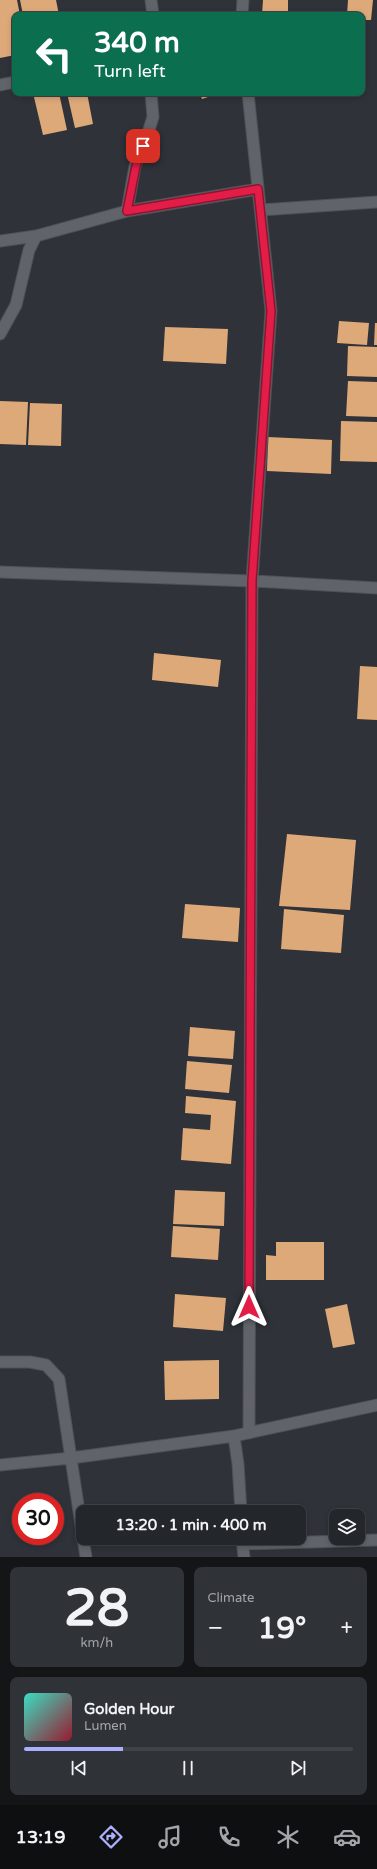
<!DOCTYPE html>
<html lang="en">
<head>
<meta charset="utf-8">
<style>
  :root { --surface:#23262a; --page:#2f3236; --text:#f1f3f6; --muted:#a3a5a8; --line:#404347; --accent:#acaffb }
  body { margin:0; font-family:"Varela Round",sans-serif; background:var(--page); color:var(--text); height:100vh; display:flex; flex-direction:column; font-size:15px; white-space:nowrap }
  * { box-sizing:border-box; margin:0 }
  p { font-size:13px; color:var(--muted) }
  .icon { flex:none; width:22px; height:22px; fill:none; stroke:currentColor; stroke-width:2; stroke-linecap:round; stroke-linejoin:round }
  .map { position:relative; height:1557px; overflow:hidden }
  .sheet { display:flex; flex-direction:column; gap:10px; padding:10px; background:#131517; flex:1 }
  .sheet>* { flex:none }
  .banner { position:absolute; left:12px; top:12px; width:353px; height:84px; border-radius:8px; box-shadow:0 2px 6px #0003,0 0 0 1px var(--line); background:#0b6e4f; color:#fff; overflow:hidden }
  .controls { position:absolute; left:329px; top:1509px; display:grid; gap:8px }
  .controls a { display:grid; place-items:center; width:36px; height:36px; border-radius:8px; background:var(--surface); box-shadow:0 2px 6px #0003,0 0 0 1px var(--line); font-size:20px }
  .speed { position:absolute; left:12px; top:1493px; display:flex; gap:8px; font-size:20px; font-weight:700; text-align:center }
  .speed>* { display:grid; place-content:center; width:52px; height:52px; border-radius:50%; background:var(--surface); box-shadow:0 2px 6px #0003,0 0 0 1px var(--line); line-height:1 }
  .speed .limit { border:6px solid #d22; background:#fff; color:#111 }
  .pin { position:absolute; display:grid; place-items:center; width:34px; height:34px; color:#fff; margin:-17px; border-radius:8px; box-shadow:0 2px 6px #0006 }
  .me { position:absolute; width:44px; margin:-22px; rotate:0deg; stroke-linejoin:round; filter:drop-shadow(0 0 3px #0008) }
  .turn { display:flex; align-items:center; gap:14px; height:84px; padding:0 16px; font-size:18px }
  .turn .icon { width:52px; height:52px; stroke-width:2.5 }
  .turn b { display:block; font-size:28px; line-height:34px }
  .big { font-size:30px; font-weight:700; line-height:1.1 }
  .sheet .widget { flex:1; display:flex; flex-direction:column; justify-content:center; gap:6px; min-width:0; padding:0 14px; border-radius:8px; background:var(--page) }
  .sheet .dial { align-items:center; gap:0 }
  .dial b { font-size:52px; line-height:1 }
  .song { display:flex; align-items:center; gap:12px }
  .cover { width:48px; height:48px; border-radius:6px; background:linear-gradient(135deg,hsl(170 70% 55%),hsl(350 70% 35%)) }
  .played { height:4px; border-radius:2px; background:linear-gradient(90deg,var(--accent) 30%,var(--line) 30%) }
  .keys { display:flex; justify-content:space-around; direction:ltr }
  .heat { display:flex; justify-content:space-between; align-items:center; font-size:22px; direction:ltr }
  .sheet .tiles { flex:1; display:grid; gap:10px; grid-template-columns:1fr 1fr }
  .widget:last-child { grid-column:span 2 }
  .trip { position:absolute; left:76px; top:1505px; width:230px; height:40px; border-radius:8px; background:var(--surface); box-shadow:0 2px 6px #0003,0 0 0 1px var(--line); font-weight:700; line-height:40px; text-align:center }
  .tab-bar { display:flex; height:64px; justify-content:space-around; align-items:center; background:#0e0f11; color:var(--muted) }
  .tab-bar .icon { width:28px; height:28px }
  .tab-bar .selected { color:var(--accent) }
  .tab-bar b { font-size:18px; color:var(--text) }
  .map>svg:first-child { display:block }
  .building { fill:#dea979 }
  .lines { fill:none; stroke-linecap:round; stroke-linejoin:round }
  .minor-casing { stroke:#4e5055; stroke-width:13 }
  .minor { stroke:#60646a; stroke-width:11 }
  .route-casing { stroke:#92132f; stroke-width:10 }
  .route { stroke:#e11d48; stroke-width:7 }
</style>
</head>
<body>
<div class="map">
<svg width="377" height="1557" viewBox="0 0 377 1557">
  <rect width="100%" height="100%" fill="#2f3238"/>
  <!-- building -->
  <path class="building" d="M0 0H17L20 15H15V55L0 58Z
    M20 0H56L59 15H23Z
    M263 0H288V15H262Z
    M348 0H373L371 20H362V15H347Z
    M33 93H59L67 130 43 135Z
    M67 93H87L93 124 75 128Z
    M200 93H220L202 99Z
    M339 321 369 323 367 345 337 343Z
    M375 323H377V345H374Z
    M165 327 228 329 226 364 163 361Z
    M348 346 377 347V377L347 376Z
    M348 381 377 382V417L346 416Z
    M0 401 28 402 26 445 0 444Z
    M30 403 62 404 61 446 28 445Z
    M341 421 377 422V462L340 461Z
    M268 437 332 440 331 474 267 471Z
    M154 653 221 660 218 687 152 680Z
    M360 666 377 667V720L357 719Z
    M287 834 356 840 350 910 279 906Z
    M185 904 240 908 238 942 182 938Z
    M284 909 344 915 341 953 281 949Z
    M190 1027 235 1031 233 1059 188 1056Z
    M187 1061 232 1065 229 1093 185 1089Z
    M186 1096 236 1101 231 1164 181 1160 183 1128 210 1130 211 1115 185 1113Z
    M175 1190 225 1192 224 1226 173 1224Z
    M173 1226 220 1229 218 1260 171 1257Z
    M276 1242H324V1280H266V1255L276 1256Z
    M175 1294 226 1298 223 1331 173 1327Z
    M347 1304 355 1344 333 1348 325 1309Z
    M219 1360V1399L165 1400 164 1361Z"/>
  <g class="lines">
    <defs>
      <path id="minor" d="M151 0 153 15
        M242 15 243 0
        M0 85 15 82
        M248 93 271 311 252 581 249 1433
        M261 210 377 202
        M127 211 135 166 147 136 153 117 151 93
        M0 241 36 236 127 211 258 189
        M0 334 16 305 29 250 36 236
        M0 572 252 581 377 588
        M0 1362H30L46 1365 59 1379 83 1538
        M0 1465 71 1458 234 1436
        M241 1512 238 1464 234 1436 377 1405
        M83 1538 86 1557
        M242 1538 244 1557
        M243 1544 377 1540"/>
    </defs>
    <!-- minor casing -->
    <use href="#minor" class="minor-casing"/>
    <!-- minor -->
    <use href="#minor" class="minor"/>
  </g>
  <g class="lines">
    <defs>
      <path id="route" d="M143 146 136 166 127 211 258 189 271 311 252 581 249 1307"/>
    </defs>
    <!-- route casing -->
    <use href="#route" class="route-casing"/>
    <!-- route -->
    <use href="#route" class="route"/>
  </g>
</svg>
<div class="controls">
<a><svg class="icon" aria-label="layers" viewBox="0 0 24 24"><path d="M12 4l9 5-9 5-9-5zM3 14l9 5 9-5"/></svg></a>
</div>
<div class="speed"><div class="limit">30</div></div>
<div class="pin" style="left:143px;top:146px;background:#d93025"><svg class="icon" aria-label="arrive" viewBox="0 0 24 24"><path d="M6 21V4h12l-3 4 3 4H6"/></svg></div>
<svg class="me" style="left:249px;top:1307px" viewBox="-20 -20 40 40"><path d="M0-17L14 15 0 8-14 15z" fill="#e11d48" stroke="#fff" stroke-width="4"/></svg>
<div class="trip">13:20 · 1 min · 400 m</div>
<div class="banner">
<div class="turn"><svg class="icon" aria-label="left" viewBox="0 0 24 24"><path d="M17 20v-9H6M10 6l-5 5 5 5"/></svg><div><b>340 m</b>Turn left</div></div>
</div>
</div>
<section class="sheet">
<div class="tiles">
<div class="widget dial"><b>28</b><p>km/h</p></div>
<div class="widget"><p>Climate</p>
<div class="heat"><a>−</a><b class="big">19°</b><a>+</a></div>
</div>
<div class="widget">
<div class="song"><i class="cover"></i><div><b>Golden Hour</b><p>Lumen</p></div></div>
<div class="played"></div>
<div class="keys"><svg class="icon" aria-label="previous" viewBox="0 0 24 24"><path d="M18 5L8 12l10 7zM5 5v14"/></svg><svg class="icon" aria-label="pause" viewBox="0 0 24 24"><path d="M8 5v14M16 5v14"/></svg><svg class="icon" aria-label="next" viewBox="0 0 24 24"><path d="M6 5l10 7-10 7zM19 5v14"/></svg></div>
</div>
</div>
</section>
<nav class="tab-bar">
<b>13:19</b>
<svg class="icon selected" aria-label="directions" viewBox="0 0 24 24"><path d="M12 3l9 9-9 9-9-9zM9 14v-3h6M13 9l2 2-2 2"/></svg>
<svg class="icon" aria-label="music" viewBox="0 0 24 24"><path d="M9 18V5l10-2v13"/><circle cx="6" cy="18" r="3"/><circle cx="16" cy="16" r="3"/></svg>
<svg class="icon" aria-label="phone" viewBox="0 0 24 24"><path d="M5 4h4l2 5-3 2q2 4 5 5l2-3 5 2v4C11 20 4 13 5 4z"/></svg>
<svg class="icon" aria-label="climate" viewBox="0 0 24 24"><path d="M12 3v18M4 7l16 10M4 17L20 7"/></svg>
<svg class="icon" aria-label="car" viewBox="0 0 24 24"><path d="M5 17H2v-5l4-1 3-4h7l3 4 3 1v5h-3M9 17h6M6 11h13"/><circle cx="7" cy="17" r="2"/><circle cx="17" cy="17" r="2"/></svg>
</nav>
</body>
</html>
